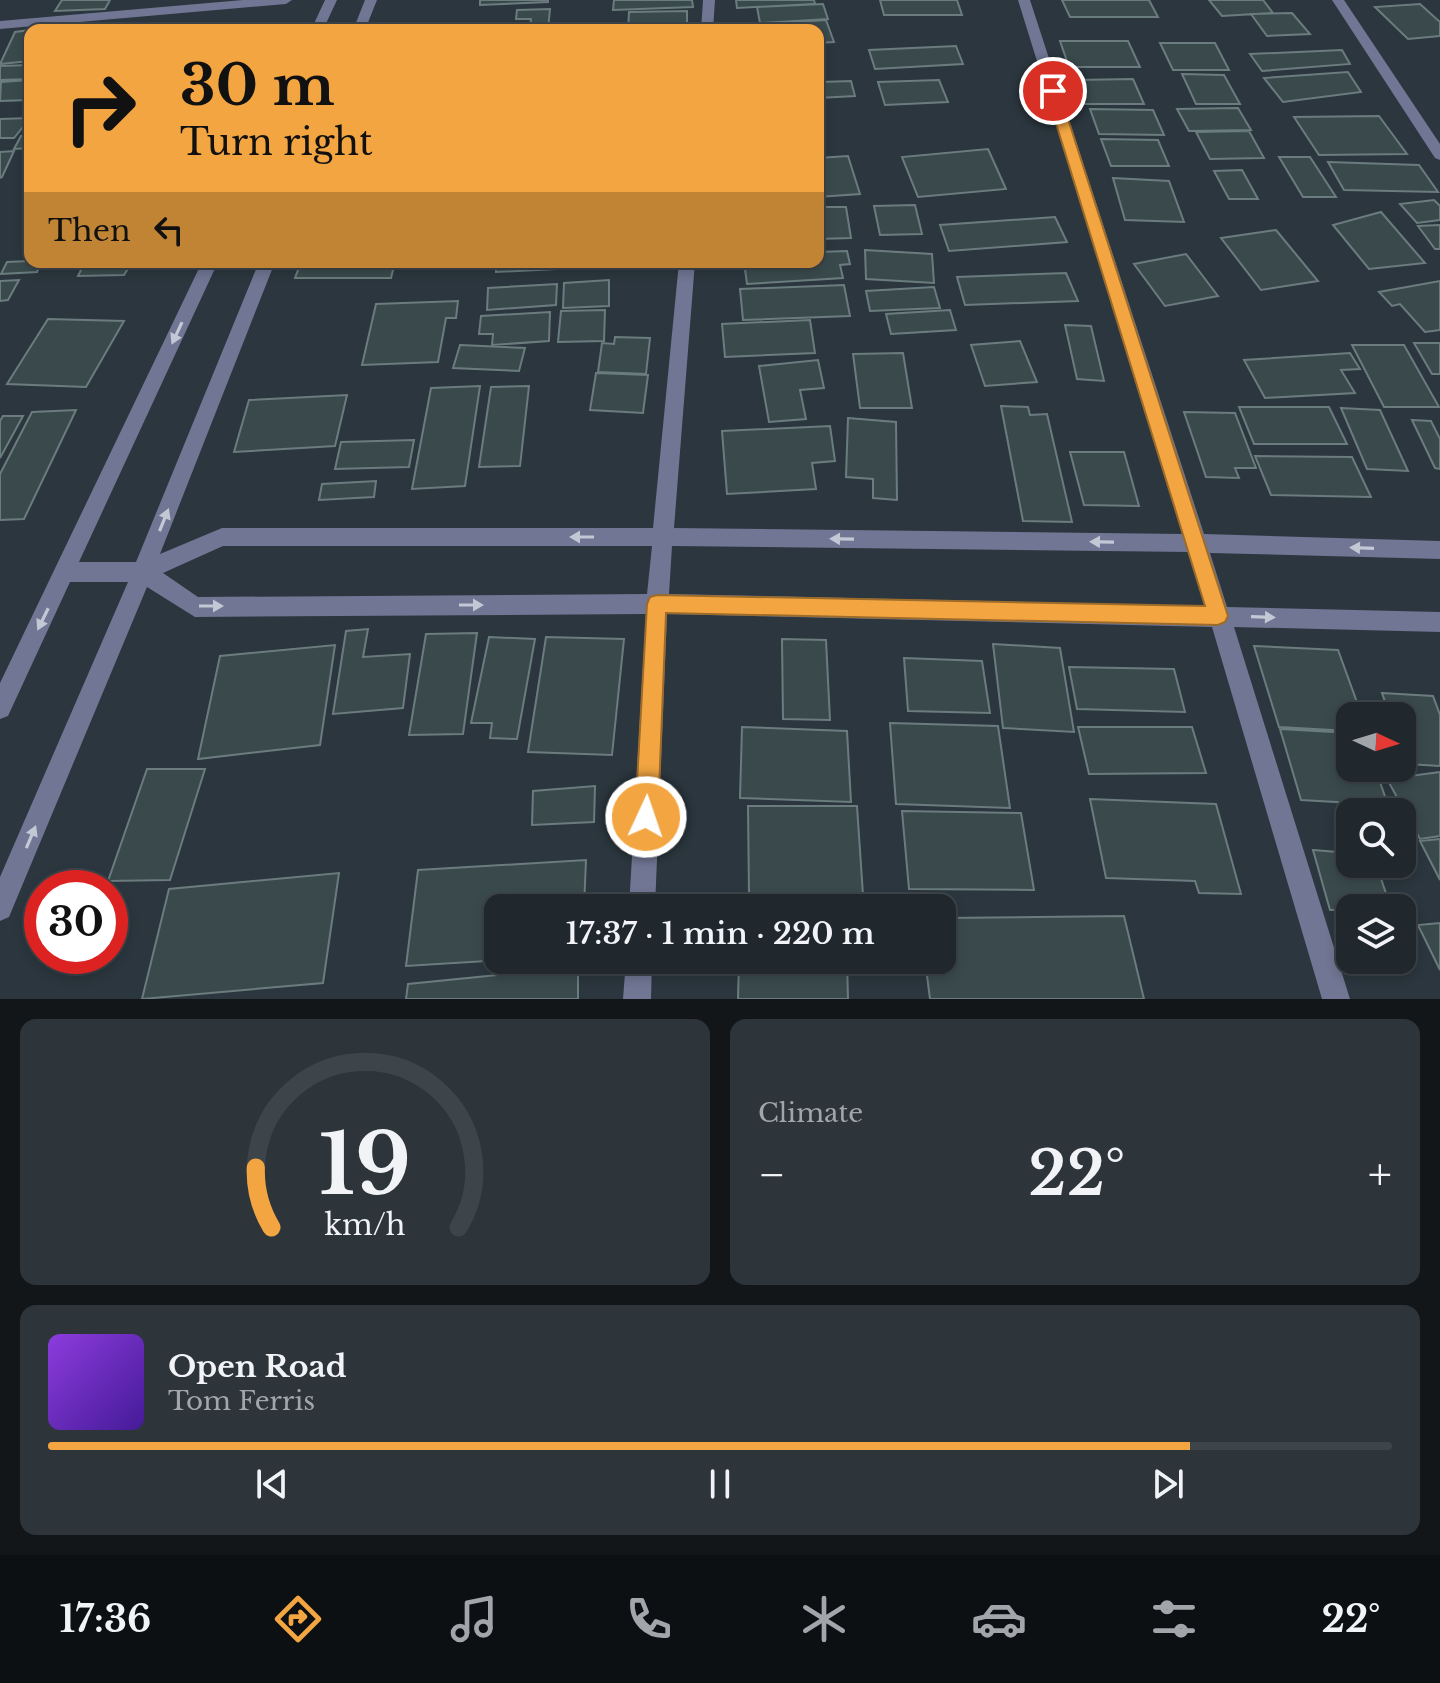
<!DOCTYPE html>
<html lang="en">
<head>
<meta charset="utf-8">
<style>
  :root { --surface:#20282e; --page:#2d343a; --text:#f1f3f6; --muted:#a2a6aa; --line:#3d444a; --accent:#f2a541 }
  body { margin:0; font-family:"Libre Baskerville",serif; background:var(--page); color:var(--text); height:100vh; display:flex; flex-direction:column; font-size:30px; white-space:nowrap }
  * { box-sizing:border-box; margin:0 }
  p { font-size:26px; color:var(--muted) }
  .icon { flex:none; width:44px; height:44px; fill:none; stroke:currentColor; stroke-width:2; stroke-linecap:round; stroke-linejoin:round }
  .map { position:relative; height:999px; overflow:hidden }
  .side { display:flex; flex-direction:column; gap:20px; padding:20px; background:#121619; flex:1 }
  .side>* { flex:none }
  .top-card { position:absolute; left:24px; top:24px; width:800px; height:244px; border-radius:16px; box-shadow:0 4px 12px #0003,0 0 0 2px var(--line); background:#f2a541; color:#111; overflow:hidden }
  .needle { width:52px; rotate:94deg }
  .controls { position:absolute; left:1336px; top:702px; display:grid; gap:16px }
  .controls a { display:grid; place-items:center; width:80px; height:80px; border-radius:16px; background:var(--surface); box-shadow:0 4px 12px #0003,0 0 0 2px var(--line); font-size:40px }
  .speed { position:absolute; left:24px; top:870px; display:flex; gap:16px; font-size:40px; font-weight:700; text-align:center }
  .speed>* { display:grid; place-content:center; width:104px; height:104px; border-radius:50%; background:var(--surface); box-shadow:0 4px 12px #0003,0 0 0 2px var(--line); line-height:1 }
  .speed .limit { border:12px solid #d22; background:#fff; color:#111 }
  .pin { position:absolute; display:grid; place-items:center; width:68px; height:68px; color:#fff; margin:-34px; border:4px solid #fff; border-radius:50%; box-shadow:0 2px 8px #0007 }
  .me { position:absolute; width:88px; margin:-44px; rotate:3deg; stroke-linejoin:round; filter:drop-shadow(0 0 6px #0008) }
  .turn { display:flex; align-items:center; gap:28px; height:168px; padding:0 24px; font-size:36px }
  .turn .icon { width:104px; height:104px; stroke-width:2.5 }
  .turn b { display:block; font-size:56px; line-height:68px }
  .then { display:flex; align-items:center; height:76px; padding:0 24px; background:#0003; gap:16px; font-size:30px }
  .big { font-size:60px; font-weight:600; line-height:1.1 }
  .side .widget { flex:1; display:flex; flex-direction:column; justify-content:center; gap:12px; min-width:0; padding:0 28px; border-radius:16px; background:var(--page) }
  .side .dial { align-items:center; gap:0 }
  .dial svg { height:208px; overflow:visible; fill:none; stroke:var(--line); stroke-width:7; stroke-linecap:round; text-anchor:middle }
  .dial text { fill:var(--text); stroke:none }
  .song { display:flex; align-items:center; gap:24px }
  .cover { width:96px; height:96px; border-radius:12px; background:linear-gradient(135deg,hsl(270 70% 55%),hsl(260 70% 35%)) }
  .played { height:8px; border-radius:4px; background:linear-gradient(90deg,var(--accent) 85%,var(--line) 85%) }
  .keys { display:flex; justify-content:space-around; direction:ltr }
  .heat { display:flex; justify-content:space-between; align-items:center; font-size:44px; direction:ltr }
  .side .tiles { flex:1; display:grid; gap:20px; grid-template-columns:1fr 1fr }
  .widget:last-child { grid-column:span 2 }
  .trip { position:absolute; left:484px; top:894px; width:472px; height:80px; border-radius:16px; background:var(--surface); box-shadow:0 4px 12px #0003,0 0 0 2px var(--line); font-weight:600; line-height:80px; text-align:center }
  .dock { display:flex; height:128px; justify-content:space-around; align-items:center; background:#0d1012; color:var(--muted) }
  .dock .icon { width:56px; height:56px }
  .dock .active { color:var(--accent) }
  .dock b { font-size:36px; color:var(--text) }
  .map>svg:first-child { display:block }
  .building { fill:#3a4a4c; stroke:#6b7c7e; stroke-width:2 }
  .lines { fill:none; stroke-linecap:round; stroke-linejoin:round }
  .minor { fill:#707693; fill-rule:evenodd }
  .oneway { fill:#c2c8d4 }
  .route { fill:#f2a541; stroke:#9d6b2a; stroke-width:2 }
</style>
</head>
<body>
<div class="map">
<svg width="1440" height="999" viewBox="0 0 1440 999">
  <rect width="100%" height="100%" fill="#2b363e"/>
  <!-- building -->
  <path class="building" d="M62 0H110L105 9 55 11Z
    M480 0H548V2L480 5Z
    M614 0H692L693 7 613 10Z
    M736 0H814L815 4 737 8Z
    M880 0H957L962 15H884Z
    M1062 0H1149L1158 17H1070Z
    M1209 0H1263L1273 13 1222 16Z
    M823 4 828 19 760 23 757 7Z
    M1420 4 1440 22V36L1408 39 1375 7Z
    M550 9 548 30H530L531 19H516L517 10Z
    M687 11V30H628L629 12Z
    M1292 13 1310 34 1267 36 1251 14Z
    M826 20 834 42 818 43V30H766L765 24Z
    M30 30V61L0 64 15 32Z
    M1060 41H1128L1140 67H1069Z
    M1160 43H1215L1229 70H1173Z
    M956 46 963 64 875 69 869 50Z
    M1342 50 1350 64 1262 71 1250 54Z
    M30 65V79L0 80V66Z
    M1348 72 1361 92 1283 102 1264 78Z
    M1182 74 1224 75 1240 104H1196Z
    M1133 79 1144 104H1085L1075 80Z
    M30 80V100L0 101 1 82Z
    M939 80 948 102 885 105 878 82Z
    M851 81 855 96 818 98V88H822L821 82Z
    M1238 108 1251 130 1189 131 1177 109Z
    M1090 109 1153 110 1164 135 1099 134Z
    M1379 116 1407 154 1319 155 1294 117Z
    M30 118 14 138H0V119Z
    M1249 131 1264 158 1210 159 1196 132Z
    M30 135V148L14 149 21 136Z
    M1101 139 1158 140 1169 166H1111Z
    M988 149 1006 189 918 197 902 157Z
    M14 151 2 177 0 178V152Z
    M848 156 860 194 818 197V158Z
    M1279 157H1310L1336 197H1303Z
    M1328 162 1419 165 1438 192 1344 190Z
    M1242 170 1258 199H1229L1214 171Z
    M1113 178 1169 181 1184 222 1125 220Z
    M1434 200 1440 206V220L1417 223 1400 204Z
    M915 205 922 234 880 235 874 206Z
    M818 207H846L851 238 818 239Z
    M1381 212 1425 263 1369 269 1333 225Z
    M1055 217 1067 242 949 251 940 225Z
    M1440 225V249H1435L1418 226Z
    M1276 230 1318 281 1261 290 1221 238Z
    M865 250 932 254 934 283 866 279Z
    M847 251 850 264 840 265 843 278 747 284 744 262H818V252Z
    M1186 254 1218 296 1165 306 1134 264Z
    M30 261 41 262 37 272 1 274 7 262Z
    M85 262H132L124 275 78 276Z
    M301 262H395L391 278H295Z
    M496 262H596V267L496 272Z
    M1066 273 1078 301 965 305 957 277Z
    M19 280 8 300 0 301V281Z
    M609 280V306L563 308 564 283Z
    M1440 281V330L1425 332 1400 304 1392 306 1379 292Z
    M557 284 556 305 487 310 488 288Z
    M844 285 850 316 743 320 740 289Z
    M934 287 940 308 870 311 866 291Z
    M458 301 456 318H446L438 362 362 365 376 304Z
    M605 310 604 341 558 342 561 311Z
    M950 310 956 330 891 334 886 314Z
    M550 312 549 341 492 345 493 334H479L481 316Z
    M48 319 124 321 86 387 7 384Z
    M810 320 815 353 725 357 722 324Z
    M1065 325 1091 326 1104 381 1077 379Z
    M615 337 650 338 646 374 598 372 602 343 614 344Z
    M1020 341 1037 382 985 386 971 345Z
    M1414 343H1440V374H1432Z
    M460 345 525 348 519 371 453 368Z
    M1352 345H1404L1439 407H1384Z
    M903 353 912 408H860L853 354Z
    M1350 353 1360 369 1341 370 1355 393 1265 398 1244 360Z
    M818 360 824 388 800 390 806 419 769 422 759 366Z
    M596 373 648 375 643 413 590 410Z
    M480 386 465 486 412 489 431 388Z
    M529 386 520 466 479 467 491 387Z
    M347 395 335 446 234 452 249 400Z
    M1001 406 1028 407 1030 415 1047 414 1072 522 1023 521Z
    M1239 407H1329L1347 444H1254Z
    M1341 408 1380 410 1408 471 1367 469Z
    M76 410 24 519 0 520V474L32 412Z
    M1184 412 1235 413 1256 468H1235L1239 478 1206 477Z
    M3 416H23L0 458V421Z
    M848 418 896 422 897 500 873 498V479L846 477Z
    M1412 420 1431 421 1440 439V469L1435 468Z
    M830 426 835 461 812 463 816 489 727 494 722 431Z
    M414 440 409 467 335 469 341 442Z
    M1070 452H1124L1139 506 1084 505Z
    M1255 456 1352 457 1371 497 1271 495Z
    M376 481 374 497 319 500 322 484Z
    M368 629 363 657 410 654 403 708 333 714 346 631Z
    M477 633 463 734 409 735 426 634Z
    M489 637 535 639 517 739 490 738 492 723H471Z
    M546 637 624 639 612 755 528 752Z
    M782 639 826 640 830 720 783 719Z
    M993 644 1060 648 1074 732 1003 728Z
    M335 645 320 745 198 759 220 656Z
    M1254 646 1338 650 1362 716H1350V731L1279 727Z
    M904 658 982 661 990 713 908 711Z
    M1069 667 1174 669 1185 712 1077 709Z
    M1382 693 1433 696 1440 715V766L1407 764 1402 749V716H1390Z
    M890 723 998 726 1010 808 896 804Z
    M742 727 847 731 851 802 740 798Z
    M1078 727H1192L1206 773 1089 774Z
    M1280 729 1350 733V768H1375L1388 805 1301 800Z
    M147 769H205L170 880 108 881Z
    M1440 772V836L1420 839 1387 779Z
    M595 786 594 822 532 825 533 791Z
    M1090 799 1216 804 1241 894 1199 893 1195 881 1106 878Z
    M748 806H857L863 895H749Z
    M902 811 1021 813 1034 890 909 889Z
    M1440 839V880L1420 841Z
    M1313 850 1350 853V864H1376L1391 908 1330 910Z
    M586 860 584 908H498V960H503L406 966 418 870Z
    M339 873 323 983 142 999 169 889Z
    M741 899 845 904V908H741Z
    M1124 916 1144 999H930L925 960H942V918Z
    M1440 923V970L1418 925Z
    M739 960H847L848 999H738Z
    M578 967V999H406L408 984Z"/>
  <g class="lines">
    <!-- minor -->
    <path class="minor" d="M243 0H292L286 4 0 29V21Z
      M325 0H337L323 30H311Z
      M365 0H377L365 30H353Z
      M703 0H715L713 30H701Z
      M1018 0H1030L1204 534 1440 541V559L1210 553 1227 607 1440 612V632L1234 627 1350 999H1322L1212 627 667 614 655 908H629L646 614 195 617 147 587 9 917 0 921V877L128 582H70L8 716 0 719V683L202 262H218L79 562H136L259 262H275L160 554 222 528H653L679 262H695L674 528 1184 534ZM223 546H652L647 594 198 597 163 573ZM672 546 1189 552 1206 606 669 594Z
      M1332 0H1344L1440 144V160L1435 158Z
      M626 960H652L651 999H623Z"/>
  </g>
  <!-- one-way arrows -->
  <defs><path id="oneway-solid" d="M-6-.8H1V-3.2L6.5 0L1 3.2V.8H-6Z" transform="scale(2)"/></defs>
  <g class="oneway">
    <use href="#oneway-solid" transform="translate(177 333) rotate(115)"/>
    <use href="#oneway-solid" transform="translate(164 520) rotate(-68)"/>
    <use href="#oneway-solid" transform="translate(582 537) rotate(-180)"/>
    <use href="#oneway-solid" transform="translate(842 539) rotate(-179)"/>
    <use href="#oneway-solid" transform="translate(1102 542) rotate(-179)"/>
    <use href="#oneway-solid" transform="translate(1362 548) rotate(-178)"/>
    <use href="#oneway-solid" transform="translate(471 605)"/>
    <use href="#oneway-solid" transform="translate(211 606)"/>
    <use href="#oneway-solid" transform="translate(1263 617) rotate(2)"/>
    <use href="#oneway-solid" transform="translate(43 619) rotate(116)"/>
    <use href="#oneway-solid" transform="translate(31 837) rotate(-67)"/>
  </g>
  <!-- route -->
  <path class="route" d="M1053 87 1059 91 1228 616 1225 622 1218 625 666 613 658 817 654 825 646 828 638 825 635 817 647 604 650 597 657 595 1205 606 1046 91Z"/>
</svg>
<div class="controls">
<a><svg class="needle" viewBox="-14 -14 28 28"><path d="M0-13l5 13h-10z" fill="#e53935"/><path d="M0 13l5-13h-10z" fill="#a2a6aa"/></svg></a>
<a><svg class="icon" aria-label="search" viewBox="0 0 24 24"><circle cx="10" cy="10" r="6"/><path d="M15 15l6 6"/></svg></a>
<a><svg class="icon" aria-label="layers" viewBox="0 0 24 24"><path d="M12 4l9 5-9 5-9-5zM3 14l9 5 9-5"/></svg></a>
</div>
<div class="speed"><div class="limit">30</div></div>
<div class="pin" style="left:1053px;top:91px;background:#d93025"><svg class="icon" aria-label="arrive" viewBox="0 0 24 24"><path d="M6 21V4h12l-3 4 3 4H6"/></svg></div>
<svg class="me" style="left:646px;top:817px" viewBox="-20 -20 40 40"><circle r="17" fill="#f2a541" stroke="#fff" stroke-width="3"/><path d="M0-11L8 9 0 5-8 9z" fill="#fff"/></svg>
<div class="trip">17:37 · 1 min · 220 m</div>
<div class="top-card">
<div class="turn"><svg class="icon" aria-label="right" viewBox="0 0 24 24"><path d="M7 20v-9h11M14 6l5 5-5 5"/></svg><div><b>30 m</b>Turn right</div></div>
<div class="then">Then<svg class="icon" aria-label="left" viewBox="0 0 24 24"><path d="M17 20v-9H6M10 6l-5 5 5 5"/></svg></div>
</div>
</div>
<section class="side">
<div class="tiles">
<div class="widget dial"><svg viewBox="0 0 100 80">
<path d="M14 69A42 42 0 1 1 86 69"/>
<path d="M14 69A42 42 0 0 1 8 46" stroke="#f2a541"/>
<text x="50" y="56" font-size="32" font-weight="700">19</text>
<text x="50" y="72" font-size="11">km/h</text>
</svg></div>
<div class="widget"><p>Climate</p>
<div class="heat"><a>−</a><b class="big">22°</b><a>+</a></div>
</div>
<div class="widget">
<div class="song"><i class="cover"></i><div><b>Open Road</b><p>Tom Ferris</p></div></div>
<div class="played"></div>
<div class="keys"><svg class="icon" aria-label="previous" viewBox="0 0 24 24"><path d="M18 5L8 12l10 7zM5 5v14"/></svg><svg class="icon" aria-label="pause" viewBox="0 0 24 24"><path d="M8 5v14M16 5v14"/></svg><svg class="icon" aria-label="next" viewBox="0 0 24 24"><path d="M6 5l10 7-10 7zM19 5v14"/></svg></div>
</div>
</div>
</section>
<nav class="dock">
<b>17:36</b>
<svg class="icon active" aria-label="directions" viewBox="0 0 24 24"><path d="M12 3l9 9-9 9-9-9zM9 14v-3h6M13 9l2 2-2 2"/></svg>
<svg class="icon" aria-label="music" viewBox="0 0 24 24"><path d="M9 18V5l10-2v13"/><circle cx="6" cy="18" r="3"/><circle cx="16" cy="16" r="3"/></svg>
<svg class="icon" aria-label="phone" viewBox="0 0 24 24"><path d="M5 4h4l2 5-3 2q2 4 5 5l2-3 5 2v4C11 20 4 13 5 4z"/></svg>
<svg class="icon" aria-label="climate" viewBox="0 0 24 24"><path d="M12 3v18M4 7l16 10M4 17L20 7"/></svg>
<svg class="icon" aria-label="car" viewBox="0 0 24 24"><path d="M5 17H2v-5l4-1 3-4h7l3 4 3 1v5h-3M9 17h6M6 11h13"/><circle cx="7" cy="17" r="2"/><circle cx="17" cy="17" r="2"/></svg>
<svg class="icon" aria-label="filters" viewBox="0 0 24 24"><path d="M4 7h16M4 17h16"/><circle cx="9" cy="7" r="2"/><circle cx="15" cy="17" r="2"/></svg>
<b>22°</b>
</nav>
</body>
</html>
